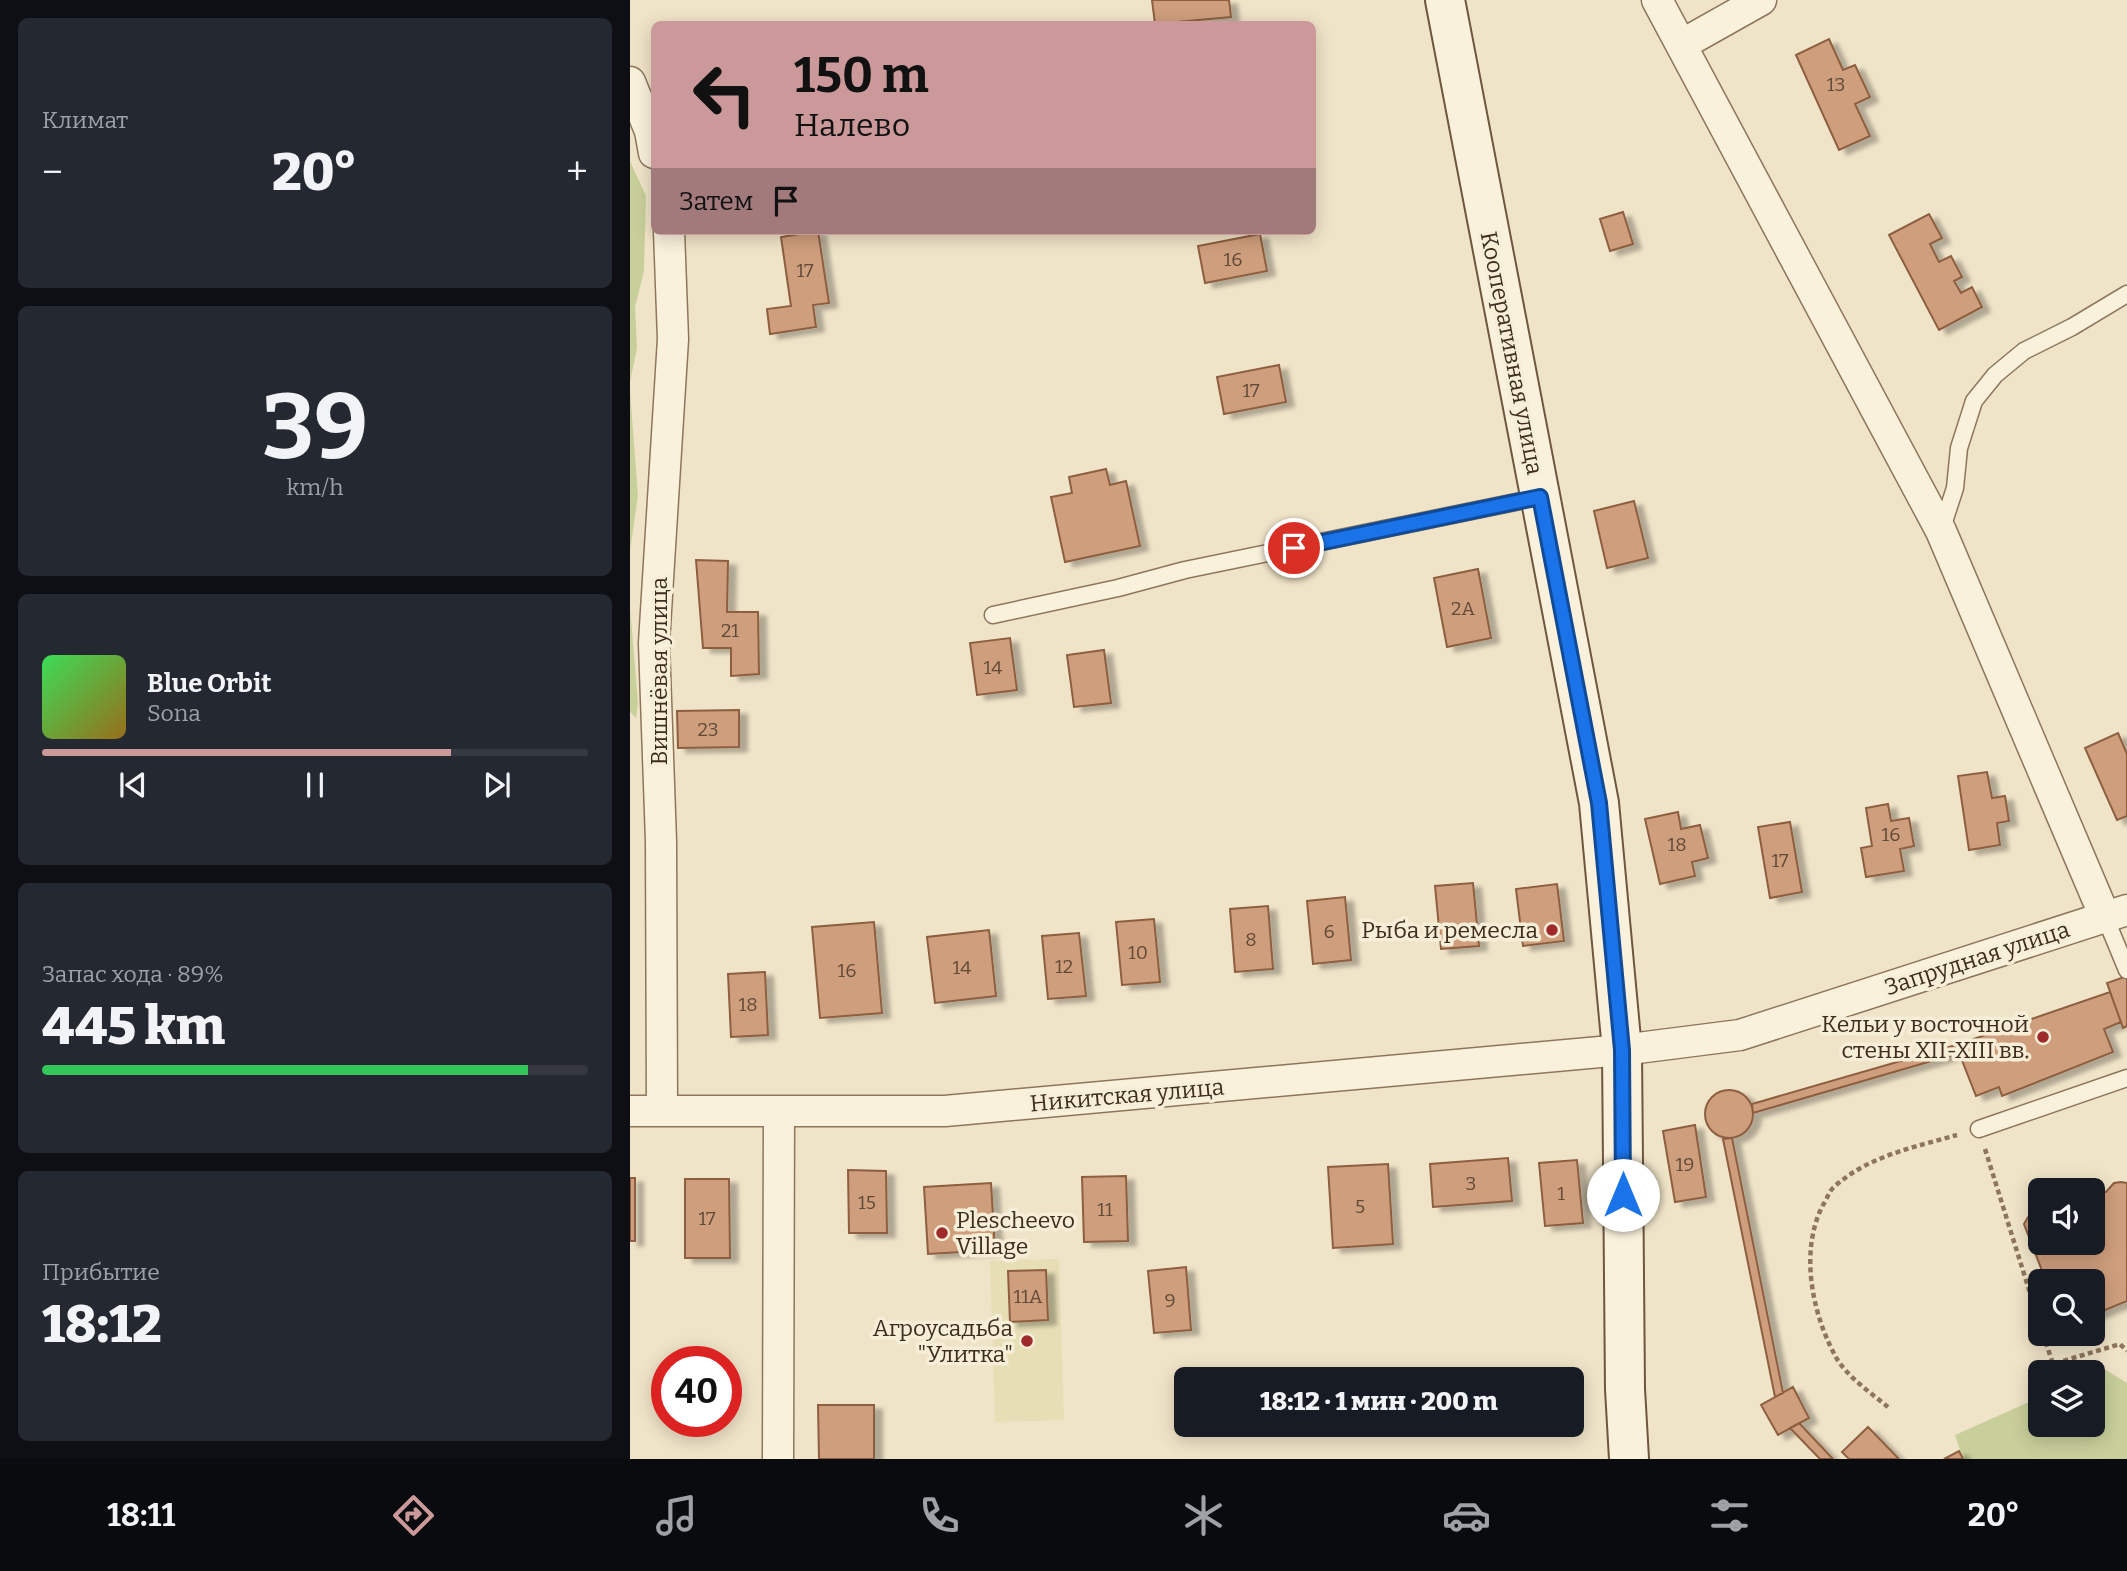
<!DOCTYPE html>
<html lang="ru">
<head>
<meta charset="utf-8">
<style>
  :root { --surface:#171b24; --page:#242831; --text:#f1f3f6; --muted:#9ea1a6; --line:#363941; --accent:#cc999b }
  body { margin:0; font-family:Bitter,serif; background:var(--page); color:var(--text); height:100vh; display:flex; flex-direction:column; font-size:26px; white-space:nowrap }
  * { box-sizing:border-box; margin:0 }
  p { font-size:23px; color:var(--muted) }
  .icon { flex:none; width:38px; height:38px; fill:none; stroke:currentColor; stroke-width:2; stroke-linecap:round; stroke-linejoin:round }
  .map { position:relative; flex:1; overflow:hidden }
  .drawer { display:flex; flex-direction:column; gap:18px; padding:18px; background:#0d0f14; width:630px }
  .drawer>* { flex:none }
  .banner { position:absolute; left:21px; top:21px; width:665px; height:214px; border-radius:10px; box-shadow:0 4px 18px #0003; background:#cc999b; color:#111; overflow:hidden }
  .fabs { position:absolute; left:1398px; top:1178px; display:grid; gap:14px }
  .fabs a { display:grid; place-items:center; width:77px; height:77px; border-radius:10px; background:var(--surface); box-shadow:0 4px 18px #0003; font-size:35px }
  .speed { position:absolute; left:21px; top:1346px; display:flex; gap:14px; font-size:35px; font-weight:700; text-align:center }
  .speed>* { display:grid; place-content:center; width:91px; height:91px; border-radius:50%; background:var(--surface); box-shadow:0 4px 18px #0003; line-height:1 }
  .speed .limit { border:10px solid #d22; background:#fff; color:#111 }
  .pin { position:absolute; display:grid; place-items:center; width:60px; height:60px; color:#fff; margin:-30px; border:4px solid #fff; border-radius:50%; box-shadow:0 2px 7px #0007 }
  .me { position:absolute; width:77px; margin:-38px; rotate:0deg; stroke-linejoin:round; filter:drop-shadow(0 0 5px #0008) }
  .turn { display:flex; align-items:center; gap:24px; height:147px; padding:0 28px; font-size:32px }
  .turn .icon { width:91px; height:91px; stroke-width:2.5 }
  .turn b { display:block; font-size:49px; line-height:60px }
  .then { display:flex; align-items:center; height:66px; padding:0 28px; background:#0003; gap:14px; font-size:26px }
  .big { font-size:52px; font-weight:800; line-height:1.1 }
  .drawer .widget { flex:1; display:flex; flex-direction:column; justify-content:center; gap:10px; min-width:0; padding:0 24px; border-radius:10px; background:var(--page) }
  .drawer .dial { align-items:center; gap:0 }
  .dial b { font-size:91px; line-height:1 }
  .song { display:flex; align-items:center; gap:21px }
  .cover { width:84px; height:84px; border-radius:10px; background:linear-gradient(135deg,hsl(130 70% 55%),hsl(40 70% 35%)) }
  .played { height:7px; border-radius:4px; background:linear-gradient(90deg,var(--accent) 75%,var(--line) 75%) }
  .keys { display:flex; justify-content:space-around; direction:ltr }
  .heat { display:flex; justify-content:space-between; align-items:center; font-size:38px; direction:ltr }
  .charge { height:10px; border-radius:5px; background:linear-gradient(90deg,#34c759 89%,var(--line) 0) }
  .trip { position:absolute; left:544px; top:1367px; width:410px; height:70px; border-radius:10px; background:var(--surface); box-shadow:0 4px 18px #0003; font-weight:800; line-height:70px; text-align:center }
  .dock { display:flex; height:112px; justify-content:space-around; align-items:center; background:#090b0e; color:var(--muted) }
  .dock .icon { width:49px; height:49px }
  .dock .on { color:var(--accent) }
  .dock b { font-size:32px; color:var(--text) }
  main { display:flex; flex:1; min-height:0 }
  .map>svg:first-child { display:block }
  .farmland { fill:#e6deb5 }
  .green { fill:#c9cf9b }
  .building { fill:#cf9f7d; stroke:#8d5f41; stroke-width:2; filter:url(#shadow) }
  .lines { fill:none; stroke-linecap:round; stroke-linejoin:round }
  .lane-casing { stroke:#8d765c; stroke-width:19 }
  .street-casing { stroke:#8d765c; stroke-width:33 }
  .secondary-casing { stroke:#6f573f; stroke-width:42 }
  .path { stroke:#8d765c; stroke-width:4.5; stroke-dasharray:5 3.5; stroke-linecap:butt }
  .lane { stroke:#faf1dc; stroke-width:16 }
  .street { stroke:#faf1dc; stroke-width:30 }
  .secondary { stroke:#faf1dc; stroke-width:38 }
  .route-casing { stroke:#114b97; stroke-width:18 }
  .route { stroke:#1a73e8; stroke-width:12 }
  .poi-dot { fill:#9e2a2b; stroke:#f7eed8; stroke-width:2.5 }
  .labels { text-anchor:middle; stroke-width:7; stroke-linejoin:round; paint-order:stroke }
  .number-label { font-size:19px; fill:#624a37 }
  .street-label { font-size:23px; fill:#3d2e20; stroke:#f7eed8 }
  .poi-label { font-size:23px; fill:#3d2e20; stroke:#f7eed8; text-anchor:end }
</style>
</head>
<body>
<main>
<section class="drawer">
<div class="widget"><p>Климат</p>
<div class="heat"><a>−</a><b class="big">20°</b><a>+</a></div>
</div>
<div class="widget dial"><b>39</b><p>km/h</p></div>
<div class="widget">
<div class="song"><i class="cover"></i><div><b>Blue Orbit</b><p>Sona</p></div></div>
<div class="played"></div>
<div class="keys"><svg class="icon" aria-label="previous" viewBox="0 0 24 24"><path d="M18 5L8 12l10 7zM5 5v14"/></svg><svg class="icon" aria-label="pause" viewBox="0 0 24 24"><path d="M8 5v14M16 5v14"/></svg><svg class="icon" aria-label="next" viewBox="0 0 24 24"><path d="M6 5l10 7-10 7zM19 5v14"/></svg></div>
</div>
<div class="widget"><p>Запас хода · 89%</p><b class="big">445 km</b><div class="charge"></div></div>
<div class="widget"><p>Прибытие</p><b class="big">18:12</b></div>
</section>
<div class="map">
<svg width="1497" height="1459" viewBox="0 0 1497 1459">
  <defs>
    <filter id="shadow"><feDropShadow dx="8" dy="4.5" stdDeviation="2" flood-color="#0004"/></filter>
  </defs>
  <rect width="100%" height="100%" fill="#f0e4c8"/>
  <!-- farmland -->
  <path class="farmland" d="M429 1259 434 1420 365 1422 360 1261Z"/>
  <!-- green -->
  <path class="green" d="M0 161 16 196 14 271 5 307 7 348 0 382Z
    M0 390 8 496 0 551Z
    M0 607 8 703 6 718 0 712Z
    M1474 1369 1497 1383V1459H1333L1325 1435 1410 1397V1424H1463V1374Z"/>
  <!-- building -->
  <path class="building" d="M522 0H599L601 17 525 24Z
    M1199 39 1213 70 1225 65 1240 97 1225 104 1240 136 1209 150 1166 55Z
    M993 212 1003 244 980 251 970 219Z
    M1299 214 1312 238 1300 244 1309 262 1321 256 1332 277 1324 281 1331 293 1342 287 1352 307 1309 330 1259 235Z
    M188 231 199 303 183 305 186 327 140 334 137 309 161 306 151 237Z
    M630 234 637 271 575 283 568 246Z
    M649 365 656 402 594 414 587 377Z
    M476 469 480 485 496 481 510 546 435 562 421 497 442 493 439 477Z
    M1004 501 1018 558 977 568 964 511Z
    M66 560 98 561 97 612H128L129 674 101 676V648H73Z
    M848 569 861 638 817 647 804 578Z
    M380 638 387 690 347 695 340 643Z
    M474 650 481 703 444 707 437 655Z
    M109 710V747L48 748 47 711Z
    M1488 733 1497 754V816L1487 820 1455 748Z
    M1357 772 1362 798 1375 796 1379 821 1367 823 1370 845 1339 850 1328 776Z
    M1258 804 1261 821 1279 818 1284 846 1270 849 1274 871 1236 877 1231 848 1242 846 1236 808Z
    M1048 812 1051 829 1070 825 1078 858 1062 862 1065 876 1030 884 1015 819Z
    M1160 822 1172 892 1140 898 1128 827Z
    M843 883 849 946 811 949 805 886Z
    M927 884 934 941 893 946 886 889Z
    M715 897 721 960 683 964 677 901Z
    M638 906 643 969 605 972 600 909Z
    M524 919 530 982 492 985 486 922Z
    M244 922 252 1013 190 1018 182 927Z
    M359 930 366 996 305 1003 297 937Z
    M449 933 456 996 418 999 412 936Z
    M135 972 138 1035 101 1037 98 974Z
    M1497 976V1026L1493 1028 1477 983Z
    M1480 992 1491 1022 1474 1029 1483 1052 1372 1096 1369 1087 1346 1096 1326 1045Z
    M1326 1045 1329 1053 1123 1113 1122 1104Z
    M1075 1114a24 24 0 1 1 48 0a24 24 0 1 1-48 0Z
    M1065 1125 1076 1197 1045 1202 1033 1131Z
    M1102 1138 1153 1393 1145 1397 1093 1139Z
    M878 1158 882 1201 803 1207 800 1164Z
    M947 1160 953 1223 915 1226 909 1163Z
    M758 1164 763 1244 703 1248 698 1167Z
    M218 1170 256 1171 257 1233H219Z
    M496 1176 498 1241 454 1242 452 1177Z
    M0 1178H5V1241H0Z
    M55 1179H99L100 1258H55Z
    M1491 1182 1497 1183V1301L1463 1315V1281H1416L1394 1224 1398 1217 1410 1214V1242H1463V1191L1476 1192 1484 1183Z
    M361 1183 365 1250 298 1254 294 1187Z
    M556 1267 561 1330 524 1333 518 1271Z
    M416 1270 418 1320 380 1322 378 1271Z
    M1163 1387 1179 1418 1148 1435 1131 1405Z
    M188 1405H244V1459H189Z
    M1169 1423 1203 1459H1190L1160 1428Z
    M1238 1427 1269 1459H1219L1212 1452Z
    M1329 1451 1333 1459H1314Z"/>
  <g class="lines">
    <defs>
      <path id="lane" d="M1311 531 1325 488 1329 448 1344 401 1365 375 1394 351 1442 327 1497 294
        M363 615 488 588 555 570 910 497
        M1475 917 1497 970
        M1349 1129 1497 1078"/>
      <path id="street" d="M1027 0 1311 531 1475 917
        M1051 45 1131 0
        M0 82 20 131 24 153
        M32 1110 31 841 24 643 43 339 39 231
        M0 1111H315L992 1050 1110 1035 1497 910
        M148 1459 149 1112"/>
      <path id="secondary" d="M815 0 969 803 992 1050 995 1389 999 1459"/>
    </defs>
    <!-- lane casing -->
    <use href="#lane" class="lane-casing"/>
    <!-- street casing -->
    <use href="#street" class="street-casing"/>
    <!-- secondary casing -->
    <use href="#secondary" class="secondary-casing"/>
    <!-- path -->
    <path class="path" d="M1355 1149 1410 1325
      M1413 1334 1423 1364 1490 1344 1497 1351
      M1258 1407C1241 1393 1219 1378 1207 1359 1182 1315 1169 1251 1193 1205 1197 1199 1199 1191 1204 1187 1238 1156 1285 1147 1327 1135"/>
    <!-- lane -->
    <use href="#lane" class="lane"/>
    <!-- street -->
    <use href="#street" class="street"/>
    <!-- secondary -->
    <use href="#secondary" class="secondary"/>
  </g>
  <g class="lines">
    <defs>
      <path id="route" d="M664 548 910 497 969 803 992 1050 993 1195"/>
    </defs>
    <!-- route casing -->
    <use href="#route" class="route-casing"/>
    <!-- route -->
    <use href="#route" class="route"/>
  </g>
  <!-- markers -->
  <g class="poi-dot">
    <circle cx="922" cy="930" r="7"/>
    <circle cx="1413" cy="1037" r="7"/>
    <circle cx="312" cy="1233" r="7"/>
    <circle cx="397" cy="1341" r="7"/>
  </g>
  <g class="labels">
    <!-- number labels -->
    <g class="number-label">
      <text x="1206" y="91">13</text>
      <text x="603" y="266">16</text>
      <text x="175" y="277">17</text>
      <text x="621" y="397">17</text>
      <text x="833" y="615">2А</text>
      <text x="100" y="637">21</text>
      <text x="363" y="674">14</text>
      <text x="78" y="736">23</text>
      <text x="1261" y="841">16</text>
      <text x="1047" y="851">18</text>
      <text x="1150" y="867">17</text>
      <text x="699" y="938">6</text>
      <text x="621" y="946">8</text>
      <text x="508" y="959">10</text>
      <text x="434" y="973">12</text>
      <text x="332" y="974">14</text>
      <text x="217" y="977">16</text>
      <text x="118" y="1011">18</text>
      <text x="1055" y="1171">19</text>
      <text x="841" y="1190">3</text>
      <text x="931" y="1200">1</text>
      <text x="237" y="1209">15</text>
      <text x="730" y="1213">5</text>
      <text x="475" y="1216">11</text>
      <text x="77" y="1225">17</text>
      <text x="398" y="1303">11А</text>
      <text x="540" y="1307">9</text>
    </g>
    <!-- street labels -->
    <g class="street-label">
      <text transform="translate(882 353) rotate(79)" y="8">Кооперативная улица</text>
      <text transform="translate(29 671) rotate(-90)" y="8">Вишнёвая улица</text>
      <text transform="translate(1347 958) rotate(-18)" y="8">Запрудная улица</text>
      <text transform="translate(497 1095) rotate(-5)" y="8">Никитская улица</text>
    </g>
    <!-- poi labels -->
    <g class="poi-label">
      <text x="908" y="938">Рыба и ремесла</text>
      <text x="1399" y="1032">Кельи у восточной<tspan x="1399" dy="26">стены XII-XIII вв.</tspan></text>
      <text x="326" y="1228" text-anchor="start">Plescheevo<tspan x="326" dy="26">Village</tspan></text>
      <text x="383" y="1336">Агроусадьба<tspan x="383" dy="26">"Улитка"</tspan></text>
    </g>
  </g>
</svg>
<div class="fabs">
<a><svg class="icon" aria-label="sound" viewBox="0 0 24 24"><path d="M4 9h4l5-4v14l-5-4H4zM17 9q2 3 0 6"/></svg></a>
<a><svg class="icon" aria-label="search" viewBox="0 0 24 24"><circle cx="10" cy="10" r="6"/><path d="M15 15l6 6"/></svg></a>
<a><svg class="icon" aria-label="layers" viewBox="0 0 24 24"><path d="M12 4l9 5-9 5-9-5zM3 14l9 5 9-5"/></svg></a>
</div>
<div class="speed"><div class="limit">40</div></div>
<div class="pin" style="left:664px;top:548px;background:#d93025"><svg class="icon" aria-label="arrive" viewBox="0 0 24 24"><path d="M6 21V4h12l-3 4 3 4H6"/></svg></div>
<svg class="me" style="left:993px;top:1195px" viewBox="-20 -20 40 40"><circle r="19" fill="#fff"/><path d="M0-13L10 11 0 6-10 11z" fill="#1a73e8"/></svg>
<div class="trip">18:12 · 1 мин · 200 m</div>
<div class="banner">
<div class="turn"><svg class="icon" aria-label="left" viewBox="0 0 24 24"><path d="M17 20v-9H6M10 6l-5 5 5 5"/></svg><div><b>150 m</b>Налево</div></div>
<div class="then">Затем<svg class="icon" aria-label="arrive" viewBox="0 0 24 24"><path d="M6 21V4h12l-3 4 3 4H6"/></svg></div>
</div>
</div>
</main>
<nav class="dock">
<b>18:11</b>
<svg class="icon on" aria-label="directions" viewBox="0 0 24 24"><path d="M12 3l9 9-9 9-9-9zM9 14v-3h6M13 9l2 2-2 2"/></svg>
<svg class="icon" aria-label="music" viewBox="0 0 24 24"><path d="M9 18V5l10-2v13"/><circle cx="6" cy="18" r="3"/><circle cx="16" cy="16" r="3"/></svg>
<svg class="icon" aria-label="phone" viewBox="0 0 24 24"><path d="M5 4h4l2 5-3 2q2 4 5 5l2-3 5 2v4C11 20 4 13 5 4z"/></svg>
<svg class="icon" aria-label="climate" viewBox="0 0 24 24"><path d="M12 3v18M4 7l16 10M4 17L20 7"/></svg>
<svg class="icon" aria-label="car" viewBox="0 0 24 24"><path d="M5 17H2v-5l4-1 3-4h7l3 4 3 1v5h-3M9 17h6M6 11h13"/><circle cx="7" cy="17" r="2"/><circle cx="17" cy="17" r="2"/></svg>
<svg class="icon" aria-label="filters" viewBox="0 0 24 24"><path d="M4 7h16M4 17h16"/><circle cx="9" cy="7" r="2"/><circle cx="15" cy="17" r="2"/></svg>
<b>20°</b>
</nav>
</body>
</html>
